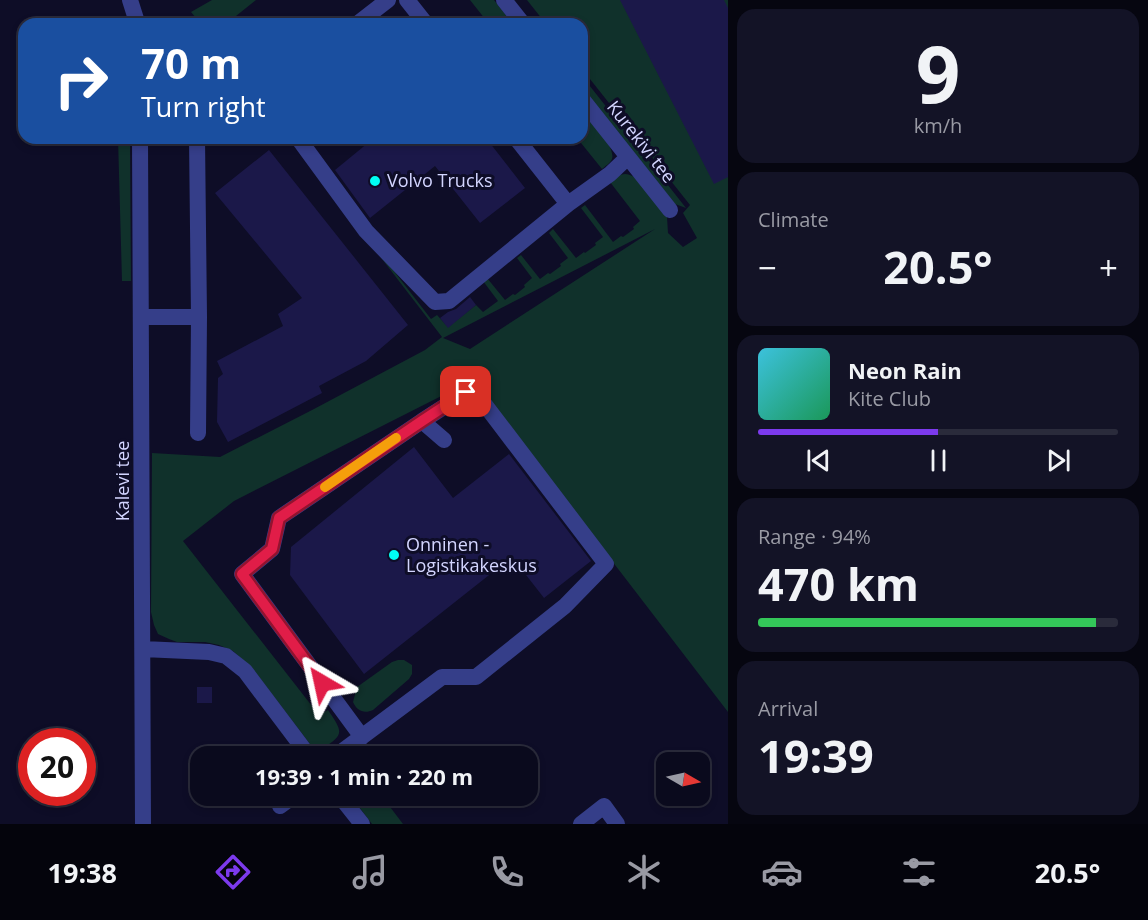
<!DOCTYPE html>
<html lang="en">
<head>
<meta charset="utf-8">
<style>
  :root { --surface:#0a0a1d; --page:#131326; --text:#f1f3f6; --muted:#999aa4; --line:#2a2b3b; --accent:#7c3aed }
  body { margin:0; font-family:"Open Sans",sans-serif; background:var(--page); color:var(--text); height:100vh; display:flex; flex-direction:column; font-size:22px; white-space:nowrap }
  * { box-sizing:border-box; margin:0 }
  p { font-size:20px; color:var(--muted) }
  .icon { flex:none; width:33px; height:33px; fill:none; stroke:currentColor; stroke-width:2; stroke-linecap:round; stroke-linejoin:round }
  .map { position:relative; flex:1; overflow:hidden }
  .details { display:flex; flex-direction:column; gap:9px; padding:9px; background:#060610; width:420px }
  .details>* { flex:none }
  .banner { position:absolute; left:18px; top:18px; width:570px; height:126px; border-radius:18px; box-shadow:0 3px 9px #0003,0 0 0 2px var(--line); background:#1a4fa0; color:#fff; overflow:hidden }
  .needle { width:39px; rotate:99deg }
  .tools { position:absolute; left:656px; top:752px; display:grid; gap:12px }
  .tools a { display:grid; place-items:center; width:54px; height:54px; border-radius:12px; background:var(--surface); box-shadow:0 3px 9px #0003,0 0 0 2px var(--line); font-size:30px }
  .speed { position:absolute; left:18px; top:728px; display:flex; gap:12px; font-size:30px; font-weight:700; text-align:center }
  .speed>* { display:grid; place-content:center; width:78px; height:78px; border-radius:50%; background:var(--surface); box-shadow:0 3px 9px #0003,0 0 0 2px var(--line); line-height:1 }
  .speed .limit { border:9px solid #d22; background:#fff; color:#111 }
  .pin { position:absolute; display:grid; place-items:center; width:51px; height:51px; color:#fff; margin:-26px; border-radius:12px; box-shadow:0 3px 9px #0006 }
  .me { position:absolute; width:66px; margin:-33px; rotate:324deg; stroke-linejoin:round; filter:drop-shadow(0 0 4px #0008) }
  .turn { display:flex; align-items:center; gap:21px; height:126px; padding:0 24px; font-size:27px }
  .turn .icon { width:78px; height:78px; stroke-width:2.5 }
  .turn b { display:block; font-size:42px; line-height:51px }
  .big { font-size:45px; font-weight:700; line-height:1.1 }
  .details .card { flex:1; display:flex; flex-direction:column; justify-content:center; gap:9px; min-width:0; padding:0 21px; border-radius:18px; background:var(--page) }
  .details .dial { align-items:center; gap:0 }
  .dial b { font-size:78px; line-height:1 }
  .song { display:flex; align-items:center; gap:18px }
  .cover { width:72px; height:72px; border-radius:9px; background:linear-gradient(135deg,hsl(190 70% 55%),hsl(150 70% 35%)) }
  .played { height:6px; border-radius:3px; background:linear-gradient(90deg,var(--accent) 50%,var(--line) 50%) }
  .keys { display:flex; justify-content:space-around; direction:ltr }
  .heat { display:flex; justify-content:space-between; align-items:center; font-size:33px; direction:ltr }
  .charge { height:9px; border-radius:4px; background:linear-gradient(90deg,#34c759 94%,var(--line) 0) }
  .trip { position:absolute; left:190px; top:746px; width:348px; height:60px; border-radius:18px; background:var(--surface); box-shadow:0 3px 9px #0003,0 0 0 2px var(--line); font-weight:700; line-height:60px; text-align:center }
  .menu { display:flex; height:96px; justify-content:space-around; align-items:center; background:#04040c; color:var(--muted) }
  .menu .icon { width:42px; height:42px }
  .menu .selected { color:var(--accent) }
  .menu b { font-size:27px; color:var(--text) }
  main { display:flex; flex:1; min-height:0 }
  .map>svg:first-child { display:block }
  .grass { fill:#10312b; fill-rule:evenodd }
  .building { fill:#1b1849 }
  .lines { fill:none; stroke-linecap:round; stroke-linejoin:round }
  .minor { stroke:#353e89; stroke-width:16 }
  .route-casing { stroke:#92132f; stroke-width:15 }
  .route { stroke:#e11d48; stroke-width:10 }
  .slow { stroke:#f59e0b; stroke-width:10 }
  .poi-dot { fill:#00fef4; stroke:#0e0d27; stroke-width:2 }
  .labels { text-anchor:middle; stroke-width:6; stroke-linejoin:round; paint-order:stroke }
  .street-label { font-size:18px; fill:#d3d5ff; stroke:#0e0d27 }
  .poi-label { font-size:18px; fill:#d3d5ff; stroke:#0e0d27; text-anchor:start }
</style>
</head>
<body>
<main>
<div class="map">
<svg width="728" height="824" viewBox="0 0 728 824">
  <rect width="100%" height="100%" fill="#0e0d27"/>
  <!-- grass -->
  <path class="grass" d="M212 0H256L226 24H201L191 12Z
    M470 0H494L513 24H489Z
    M527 0H728V712L473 380 234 501 183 541 319 715 328 710C343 732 345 735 321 749L316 748 310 744 253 669 233 651 219 645 205 642H177L169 639 158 634 154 625 151 612 152 453 220 457 314 409 425 350 442 337 289 138H291L431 319 437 315 448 327 476 305 483 312 498 301 483 281 487 278 505 300 513 294 515 295 525 287 524 285 532 278 517 258 521 255 540 279 548 273 550 274 561 266 560 264 568 258 549 233 553 229 576 258 584 252 585 253 596 245 595 243 603 237 581 208 585 205 613 242 621 236 623 237 634 229 633 227 640 221 610 182C621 174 624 171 636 178L667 217 668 233 683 247 697 238 683 213 690 205 582 69V24H546ZM655 229 470 349 443 338Z
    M582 76 686 208 675 204 582 87Z
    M582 110C590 120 616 146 612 159 610 164 605 166 602 169L577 138H582Z
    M118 138H130L131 281H122Z
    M398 660H404L412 665V674L409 679 373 710C364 714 357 711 353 702L357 687 392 662Z
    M350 795H381L403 824H372Z"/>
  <!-- building -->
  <path class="building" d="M620 0H724L728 8V177L714 184Z
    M374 138H470L473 142 479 138H486L525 188 480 223 435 166 370 218 335 170Z
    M269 150 408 325 366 361 319 386 322 393 228 442 217 422 218 378 223 374 217 361 283 326 278 314 302 298 215 193Z
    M470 297 476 305 448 328 440 318 448 312 456 309Z
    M414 447 453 498 509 454 591 561 544 598 512 557 364 674 290 575 291 547Z
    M197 687H212V703H197Z"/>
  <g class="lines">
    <!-- minor -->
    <path class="minor" d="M130 0 136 19 137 24
      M407 0 426 24
      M504 0 523 24
      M357 24 388 0
      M582 99 670 210
      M140 138 143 824
      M197 138 199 317 198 433
      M298 138 366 231 435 302 449 301 568 204 610 174 628 157
      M516 138 568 204
      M141 317H199
      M143 649 209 652 226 656 245 671 309 756
      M362 737 242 574 272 549 279 518 422 421 444 440
      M336 756 442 677H476L565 606 606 564 476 393 467 392 422 421
      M339 795 362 824
      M280 806 295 795
      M581 824 604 806 617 824"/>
  </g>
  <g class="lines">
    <defs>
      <path id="route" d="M322 683 242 574 272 549 279 518 422 421 466 392"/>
    </defs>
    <!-- route casing -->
    <use href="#route" class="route-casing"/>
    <!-- route -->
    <use href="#route" class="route"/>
    <!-- slow -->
    <path class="slow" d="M325 487 396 438"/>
  </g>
  <!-- markers -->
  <g class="poi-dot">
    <circle cx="375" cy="181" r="6"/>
    <circle cx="394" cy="555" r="6"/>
  </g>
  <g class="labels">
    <!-- street labels -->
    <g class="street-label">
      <text transform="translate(641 142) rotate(52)" y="6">Kurekivi tee</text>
      <text transform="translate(123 481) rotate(-90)" y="6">Kalevi tee</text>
    </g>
    <!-- poi labels -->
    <g class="poi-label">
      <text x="387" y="187">Volvo Trucks</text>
      <text x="406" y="551">Onninen -<tspan x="406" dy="21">Logistikakeskus</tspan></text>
    </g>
  </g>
</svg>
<div class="tools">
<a><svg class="needle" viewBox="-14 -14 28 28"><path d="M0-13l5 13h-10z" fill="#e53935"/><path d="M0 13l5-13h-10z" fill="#999aa4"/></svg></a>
</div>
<div class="speed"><div class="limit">20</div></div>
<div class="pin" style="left:466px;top:392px;background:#d93025"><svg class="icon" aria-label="arrive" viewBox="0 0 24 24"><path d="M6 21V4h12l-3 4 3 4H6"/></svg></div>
<svg class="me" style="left:322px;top:683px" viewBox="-20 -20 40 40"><path d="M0-17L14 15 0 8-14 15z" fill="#e11d48" stroke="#fff" stroke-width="4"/></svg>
<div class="trip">19:39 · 1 min · 220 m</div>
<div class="banner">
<div class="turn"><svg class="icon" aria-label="right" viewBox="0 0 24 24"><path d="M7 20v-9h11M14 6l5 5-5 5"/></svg><div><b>70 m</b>Turn right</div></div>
</div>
</div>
<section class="details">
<div class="card dial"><b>9</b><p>km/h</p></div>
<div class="card"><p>Climate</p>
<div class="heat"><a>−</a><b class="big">20.5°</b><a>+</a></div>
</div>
<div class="card">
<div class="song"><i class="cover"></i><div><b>Neon Rain</b><p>Kite Club</p></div></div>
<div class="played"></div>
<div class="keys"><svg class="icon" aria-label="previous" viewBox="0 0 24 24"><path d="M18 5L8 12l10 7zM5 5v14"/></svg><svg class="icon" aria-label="pause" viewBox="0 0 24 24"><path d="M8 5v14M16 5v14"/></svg><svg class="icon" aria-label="next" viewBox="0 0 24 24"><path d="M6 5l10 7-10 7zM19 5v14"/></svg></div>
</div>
<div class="card"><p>Range · 94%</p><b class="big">470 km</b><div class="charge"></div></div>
<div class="card"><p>Arrival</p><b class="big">19:39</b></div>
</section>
</main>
<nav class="menu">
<b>19:38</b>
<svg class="icon selected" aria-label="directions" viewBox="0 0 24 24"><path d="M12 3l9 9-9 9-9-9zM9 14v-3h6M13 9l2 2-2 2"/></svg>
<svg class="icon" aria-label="music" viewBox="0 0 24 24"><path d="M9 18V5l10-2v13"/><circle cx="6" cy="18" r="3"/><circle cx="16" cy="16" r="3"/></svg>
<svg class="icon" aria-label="phone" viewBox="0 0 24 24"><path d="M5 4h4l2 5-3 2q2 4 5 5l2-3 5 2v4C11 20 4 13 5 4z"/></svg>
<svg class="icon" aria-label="climate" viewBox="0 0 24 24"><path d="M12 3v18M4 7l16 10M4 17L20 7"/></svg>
<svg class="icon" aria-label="car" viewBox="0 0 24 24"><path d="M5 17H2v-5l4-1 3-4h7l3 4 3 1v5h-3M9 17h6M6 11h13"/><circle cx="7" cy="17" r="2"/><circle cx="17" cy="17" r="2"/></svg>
<svg class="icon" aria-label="filters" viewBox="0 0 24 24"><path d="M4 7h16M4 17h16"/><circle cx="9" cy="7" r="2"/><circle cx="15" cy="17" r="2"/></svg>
<b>20.5°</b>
</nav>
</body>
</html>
